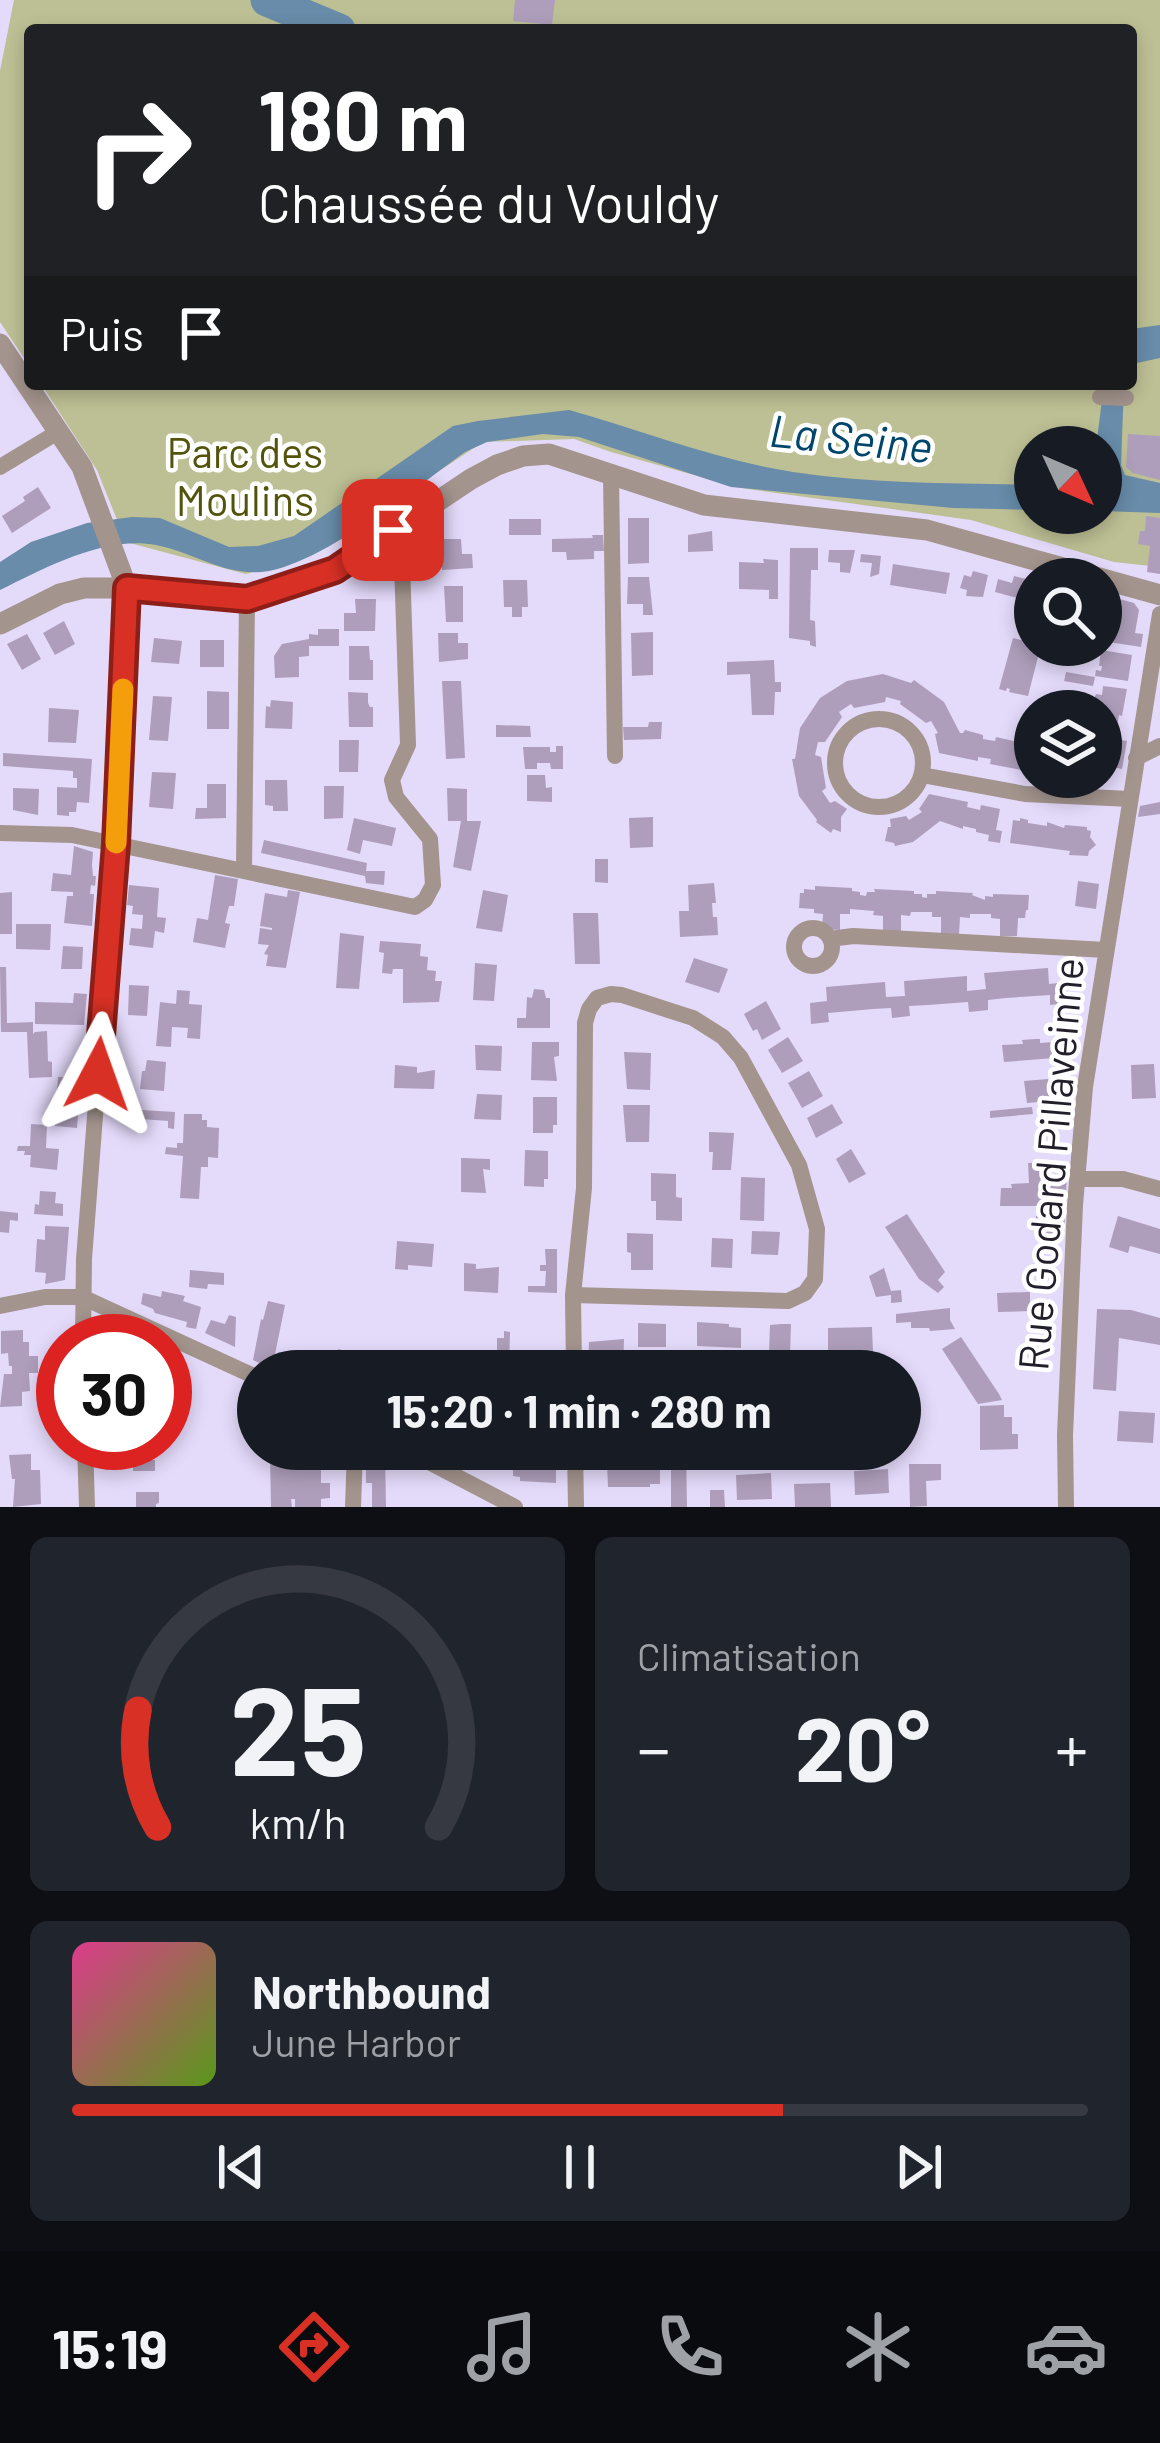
<!DOCTYPE html>
<html lang="fr">
<head>
<meta charset="utf-8">
<style>
  :root { --surface:#171b24; --page:#20242c; --text:#f1f3f6; --muted:#9ea1a6; --line:#363941; --accent:#d93025 }
  body { margin:0; font-family:Barlow,sans-serif; background:var(--page); color:var(--text); height:100vh; display:flex; flex-direction:column; font-size:45px; white-space:nowrap }
  * { box-sizing:border-box; margin:0 }
  p { font-size:39px; color:var(--muted) }
  .icon { flex:none; width:66px; height:66px; fill:none; stroke:currentColor; stroke-width:2; stroke-linecap:round; stroke-linejoin:round }
  .map { position:relative; height:1507px; overflow:hidden }
  .details { display:flex; flex-direction:column; gap:30px; padding:30px; background:#0d0f14; flex:1 }
  .details>* { flex:none }
  .guide { position:absolute; left:24px; top:24px; width:1113px; height:366px; border-radius:12px; box-shadow:0 6px 18px #0003; background:#202124; color:#fff; overflow:hidden }
  .needle { width:78px; rotate:134deg }
  .controls { position:absolute; left:1014px; top:426px; display:grid; gap:24px }
  .controls a { display:grid; place-items:center; width:108px; height:108px; border-radius:50%; background:var(--surface); box-shadow:0 6px 18px #0003; font-size:60px }
  .speed { position:absolute; left:36px; top:1314px; display:flex; gap:24px; font-size:60px; font-weight:700; text-align:center }
  .speed>* { display:grid; place-content:center; width:156px; height:156px; border-radius:50%; background:var(--surface); box-shadow:0 6px 18px #0003; line-height:1 }
  .speed .limit { border:18px solid #d22; background:#fff; color:#111 }
  .pin { position:absolute; display:grid; place-items:center; width:102px; height:102px; color:#fff; margin:-51px; border-radius:24px; box-shadow:0 6px 18px #0006 }
  .me { position:absolute; width:132px; margin:-66px; rotate:4deg; stroke-linejoin:round; filter:drop-shadow(0 0 9px #0008) }
  .turn { display:flex; align-items:center; gap:42px; height:252px; padding:0 36px; font-size:54px }
  .turn .icon { width:156px; height:156px; stroke-width:2.5 }
  .turn b { display:block; font-size:84px; line-height:102px }
  .then { display:flex; align-items:center; height:114px; padding:0 36px; background:#0003; gap:24px; font-size:45px }
  .big { font-size:90px; font-weight:700; line-height:1.1 }
  .details .widget { flex:1; display:flex; flex-direction:column; justify-content:center; gap:18px; min-width:0; padding:0 42px; border-radius:18px; background:var(--page) }
  .details .dial { align-items:center; gap:0 }
  .dial svg { height:312px; overflow:visible; fill:none; stroke:var(--line); stroke-width:7; stroke-linecap:round; text-anchor:middle }
  .dial text { fill:var(--text); stroke:none }
  .song { display:flex; align-items:center; gap:36px }
  .cover { width:144px; height:144px; border-radius:18px; background:linear-gradient(135deg,hsl(330 70% 55%),hsl(90 70% 35%)) }
  .played { height:12px; border-radius:6px; background:linear-gradient(90deg,var(--accent) 70%,var(--line) 70%) }
  .keys { display:flex; justify-content:space-around; direction:ltr }
  .heat { display:flex; justify-content:space-between; align-items:center; font-size:66px; direction:ltr }
  .details .tiles { flex:1; display:grid; gap:30px; grid-template-columns:1fr 1fr }
  .widget:last-child { grid-column:span 2 }
  .trip { position:absolute; left:237px; top:1350px; width:684px; height:120px; border-radius:60px; background:var(--surface); box-shadow:0 6px 18px #0003; font-weight:700; line-height:120px; text-align:center }
  .menu { display:flex; height:192px; justify-content:space-around; align-items:center; background:#090b0e; color:var(--muted) }
  .menu .icon { width:84px; height:84px }
  .menu .active { color:var(--accent) }
  .menu b { font-size:54px; color:var(--text) }
  .map>svg:first-child { display:block }
  .green { fill:#bdbf94; fill-rule:evenodd }
  .water { fill:#688ca9 }
  .lines { fill:none; stroke-linecap:round; stroke-linejoin:round }
  .river { stroke:#688ca9; stroke-width:33 }
  .building { fill:#ae9ebb }
  .minor { stroke:#a3948d; stroke-width:16 }
  .tertiary { stroke:#a3948d; stroke-width:21 }
  .route-casing { stroke:#8d1f18; stroke-width:30 }
  .route { stroke:#d93025; stroke-width:21 }
  .slow { stroke:#f59e0b; stroke-width:21 }
  .labels { text-anchor:middle; stroke-width:9; stroke-linejoin:round; paint-order:stroke }
  .park-label { font-size:42px; fill:#53540b; stroke:#fff }
  .street-label { font-size:42px; fill:#231f2a; stroke:#fff }
  .water-label { font-size:45px; font-style:italic; fill:#00456c; stroke:#fff }
</style>
</head>
<body>
<div class="map">
<svg width="1160" height="1507" viewBox="0 0 1160 1507">
  <rect width="100%" height="100%" fill="#e4dafa"/>
  <!-- green -->
  <path class="green" d="M14 0H1160V567L1114 562 971 520 741 488 611 452 574 439 483 442 311 556 246 574 126 542 97 470 41 384H1131V30H30V367L0 322V71ZM1035 447H1101V513H1035Z"/>
  <!-- water -->
  <path class="water" d="M1160 325V358L1137 363 1131 368V329Z
    M1104 384H1124L1121 465 1125 475 1160 483V513L1101 511V447H1096Z
    M569 410C643 431 717 460 793 472 873 484 955 483 1035 485V510L953 508 731 487 579 437 543 434 487 442 465 452C416 487 319 567 261 572 222 575 193 552 156 545 106 535 44 568 0 590V562L31 542 87 523 132 517 160 518 229 547 258 546 294 536 453 426 478 421Z"/>
  <g class="lines">
    <!-- river -->
    <path class="river" d="M267 0 339 30"/>
  </g>
  <!-- building -->
  <path class="building" d="M515 0H555L552 25 513 21Z
    M1128 434 1160 436V480L1133 473 1126 467Z
    M38 487 51 508 12 533 2 516 25 501 23 497Z
    M1146 516 1160 518V574L1147 572 1150 546 1138 544 1140 531H1145Z
    M628 518H649V563L628 564Z
    M509 519H541V535H509Z
    M712 531 713 551 688 552V535Z
    M592 535H603L604 551H594V559L567 560 566 552H552V539L593 538Z
    M439 539H461L462 554H472L473 568 442 570Z
    M790 548H818V570H811L810 620 815 621 816 647 810 645V641L789 638Z
    M829 550H855L850 573 840 572V563L828 562Z
    M861 554 881 556 879 574 870 577 872 563 860 562Z
    M763 559 778 560V599H769V590L739 589V562L764 563Z
    M893 564 950 573 946 594 890 585Z
    M973 571 988 575 983 597 966 596 967 590 960 588 964 575 971 577Z
    M1014 576 1026 579 1021 599 995 592 998 579 1012 583Z
    M628 577H649L653 615H643V604H627Z
    M503 580H527L528 607H522V617H512V607H504Z
    M444 586H463V622H446Z
    M1101 594 1134 603 1139 610 1135 633 1143 634 1141 647 1102 641 1104 631 1112 632 1115 616 1101 609Z
    M355 599H376L375 631H344V613H356Z
    M64 621 75 644 55 655 43 633Z
    M318 629H339V646H309V656L299 657V677L275 678 274 656 282 644 309 639V634L318 635Z
    M653 632V675L632 676 631 633Z
    M438 633H458V643H468V659L439 662Z
    M27 634 41 659 22 670 7 644Z
    M154 638 182 641 179 664 151 662Z
    M1013 638 1041 645 1028 696 1009 692 1010 689 1007 688 1006 691 999 689Z
    M200 640H224V667H200Z
    M349 646H369L370 660H373V680H349Z
    M1101 650 1132 655 1128 681 1095 676 1096 670 1101 671 1102 666H1099Z
    M774 660 775 682H781V692H775L774 715H752L750 674 727 675V662Z
    M1066 672 1095 677 1093 686 1064 681Z
    M883 674 911 683 914 680 944 702 960 733H963L965 730 983 735V739L995 741 996 737 1032 745 1031 749 1035 750V769L1027 768V771L990 764 991 759 978 757V761L939 753 935 734 938 733 931 721 926 723 900 704 901 701 886 697 885 702 854 708 851 704 839 712 842 717 825 742H818L815 755 821 757 826 788 822 791 830 803 835 801 847 809 841 817V832L833 829 831 833 816 822 817 820 799 796 792 759H795L800 728 820 698 847 681Z
    M442 681H461L465 758 446 759Z
    M1103 686 1127 689 1122 716 1119 715 1117 727 1101 725V711H1089L1096 694 1102 695Z
    M207 691 229 692V729H207Z
    M348 692 368 693V703L370 707H373V727H349Z
    M153 696 172 697 168 741 149 740Z
    M271 700 293 702 292 729 265 728 266 706 270 707Z
    M49 708 79 710 76 743 48 742Z
    M649 722H662L661 739 624 740 623 727H648Z
    M496 725 530 726 531 737H496Z
    M1102 731 1112 732 1111 738 1127 741 1122 769 1101 765Z
    M339 740H359L358 772H339Z
    M556 746H563V769H551L550 763H537V769H525L523 747H550V752H556Z
    M3 753 92 759 89 803 77 802 76 812H69V816L57 815V787L77 788V778H73V771L3 766Z
    M152 772 176 773 173 809 149 807Z
    M527 775H545L546 788 552 787V802L527 801Z
    M265 780H287L288 811H273V806L265 805Z
    M207 784H226V818L195 819 196 808H207Z
    M324 786H344L343 818 324 819Z
    M13 788 39 789 38 815 13 810Z
    M447 788 467 789V821H481L471 871 453 867 461 821H448Z
    M929 794 968 802 967 807 980 810 981 805 1000 809 996 830 1002 831 1000 843 988 841 989 835 976 832V829L963 826V829L940 821 913 842 895 846 894 843 885 841 888 827H891L890 819 906 816 909 820 922 812 919 809Z
    M1160 802V814L1138 817 1140 806Z
    M653 817V847L630 848 629 818Z
    M354 818 396 828 392 846 363 840 360 854 347 850Z
    M1020 818 1028 820V823L1047 826V822L1064 828 1065 825 1087 827V830L1091 831 1090 837 1096 845 1089 851 1088 856 1069 855 1070 851 1010 843 1013 820 1020 821Z
    M264 840 367 863 366 871H385L384 885 366 883 365 876 261 853Z
    M74 846 93 852 92 865 93 876H96L95 886 91 885 90 894H94L92 926 64 923 67 896H73V892L51 891 53 873 71 875Z
    M595 859H608V883L595 882Z
    M215 875 238 879 234 906H229L225 923 230 924 225 948 193 942 197 918 208 920Z
    M1078 881 1099 884 1096 909 1075 906Z
    M714 883 716 903H712L713 917H717L718 935 680 937 679 911H689L688 885Z
    M129 885 159 888 157 917 166 918 164 933 155 931 153 948 129 945 131 928 142 929 143 915 132 914 133 906 127 905Z
    M815 886 852 888V891L860 892V895L866 896 867 892H875L874 889 914 891V894H922V897L927 898V894H936V891L973 893 972 895 985 900V896L993 897V894L1029 895 1028 910H1026L1025 918H1018L1017 936H1000V919L991 918V914H970V918L960 917 959 934H941V917H932V912H911L910 916 901 915V932L883 931V916L873 915 874 911 850 909V914H840V930L822 929 823 914 814 913V909L799 908 800 893H804V889L815 890Z
    M288 890 300 892 286 968 266 966 268 955 264 954 269 945 258 944 260 928 272 930V928L260 926 265 893 287 897Z
    M483 890 508 895 502 932 476 928Z
    M12 892V934H0V893Z
    M573 913H598L600 964H575Z
    M16 924H51L50 950 16 949Z
    M340 933 364 936 359 989 336 988Z
    M380 941 421 944 420 956 428 957 427 970 436 971 435 981H442L439 1002 403 1003V969H393L392 974 382 973 384 953 379 952Z
    M63 946 83 947 82 969H61Z
    M694 958 728 969 719 993 685 982Z
    M475 963 497 965 494 1001 473 1000Z
    M0 967H6L7 1023 33 1022V1034L35 1032 47 1031 48 1061 52 1062V1077L29 1078 27 1032H1Z
    M1048 968 1049 984 1067 982 1068 1003 1050 1005V995L1006 998 988 1000V1010L969 1012 968 1002 928 1005 909 1006 910 1016 892 1018 891 1008 873 1009 828 1013 829 1022 811 1024 810 1003 827 1001 826 987 885 982 886 997 905 996 904 981 967 976V991L986 989 984 973Z
    M129 985 149 986 147 1016 128 1015Z
    M534 989 544 990 546 998H550V1028H517V1018H526L527 997 532 998Z
    M177 990 190 991 189 1004 202 1005 200 1039 187 1038 188 1028 172 1027 171 1047 156 1046 160 1002 176 1004Z
    M74 993 87 994 84 1025 35 1024V1002L73 1003Z
    M766 1001 781 1029 762 1040 757 1029 753 1031 744 1014Z
    M788 1037 803 1061 782 1073 768 1050Z
    M1035 1039H1040V1043L1053 1042 1054 1058 1004 1062 1002 1045 1023 1044 1022 1040Z
    M532 1042H559V1056L554 1057 557 1081 531 1080Z
    M475 1045 502 1046 501 1071 476 1070Z
    M624 1052 651 1053 650 1090 627 1089Z
    M147 1060 166 1062 164 1091 140 1089 142 1071H145Z
    M1154 1064 1156 1098 1132 1099 1131 1065Z
    M395 1065 417 1067V1073L435 1070 434 1089 394 1088Z
    M809 1071 823 1096 802 1108 788 1083Z
    M58 1077H81L77 1128 55 1126Z
    M1048 1079 1051 1101 1027 1103 1024 1081Z
    M477 1094 502 1095 501 1120 474 1119Z
    M533 1097H557V1125H553V1133H533Z
    M832 1104 843 1123 816 1138 807 1118Z
    M623 1105H650L649 1142H626Z
    M1032 1107 1033 1114 990 1118V1111Z
    M141 1110 175 1112 174 1129 168 1128V1121L141 1119Z
    M184 1114H202V1120H207V1127L219 1128 218 1158 208 1157V1167H201L199 1199 180 1198 183 1156 165 1154 166 1147 177 1148V1143H183Z
    M31 1124 47 1125 46 1148 59 1149 57 1170 30 1167 31 1155H24L25 1151H17L18 1146H30Z
    M709 1132 734 1133 731 1170H712L713 1152H709Z
    M851 1149 866 1174 849 1183 836 1159Z
    M525 1150 548 1151V1179H544V1187L524 1186Z
    M461 1158 490 1159V1170L483 1169 486 1193 461 1192Z
    M1049 1162 1047 1175 1067 1173 1064 1236 1039 1234 1040 1227 1035 1226 1036 1216H1040V1206H1000L1001 1188H1012L1011 1184 1029 1183 1028 1163Z
    M651 1173 676 1174V1197L682 1198V1221L656 1220V1201H651Z
    M741 1177 765 1178 764 1221 740 1220Z
    M40 1191 56 1192 55 1203 63 1204V1216L34 1214 35 1204 39 1205Z
    M0 1211 18 1213V1221L10 1220 9 1233 0 1232Z
    M907 1214 945 1272 938 1280 944 1287 938 1293 919 1279 885 1227Z
    M1118 1216 1160 1229V1254L1130 1246 1128 1253 1109 1247Z
    M45 1226 69 1227 65 1280 45 1284 46 1273 35 1272 37 1239 45 1240Z
    M752 1231 780 1232 778 1255 751 1254Z
    M627 1233 653 1234V1270H631V1253L627 1252Z
    M712 1238 733 1239 732 1268 711 1267Z
    M397 1241 434 1244 432 1267 408 1265V1270L395 1269Z
    M545 1249H557V1293L528 1292V1286H545L546 1271H540V1265H546Z
    M464 1263 476 1264V1269L499 1267 498 1293 464 1291Z
    M884 1268 891 1291 901 1290 902 1302 891 1303V1295L876 1297 869 1276Z
    M190 1270 224 1273V1285L208 1284 207 1289 189 1287Z
    M162 1291 185 1296 183 1301 201 1307 196 1329 186 1327 187 1322 155 1313 153 1309 141 1304 143 1293 161 1297Z
    M1030 1292V1311L998 1312 997 1293Z
    M268 1301 285 1305 272 1369 253 1360 261 1319 263 1320Z
    M950 1308V1320L955 1329 930 1331 929 1328H911V1322L896 1323V1314Z
    M1097 1309 1131 1310 1160 1318V1345L1119 1338 1116 1391 1093 1389Z
    M229 1315 236 1317 235 1347 205 1333 211 1320 225 1324Z
    M697 1322 729 1324V1327L741 1328V1348L697 1346Z
    M638 1323 666 1324V1347H638Z
    M781 1324H791L790 1355 769 1354 770 1325Z
    M872 1327 873 1352 828 1353V1328Z
    M23 1330V1342H29V1356H38V1373H29L30 1391 22 1392V1406L0 1407 4 1374H12V1366H9L8 1353 1 1354V1331Z
    M504 1331 510 1332 509 1371H497V1338H504Z
    M961 1337 999 1394 1002 1400 978 1404 942 1349Z
    M624 1339 623 1371H588L589 1342Z
    M338 1349 359 1354 356 1371H335Z
    M249 1396 258 1400V1439H248Z
    M1004 1405V1417H1012V1434H1018V1449L980 1450V1406Z
    M1119 1411 1155 1413 1153 1443 1117 1441Z
    M123 1443H150L152 1460H155V1471H133V1457H124Z
    M286 1449H294V1460H321V1483H330V1498L321 1499V1507H295V1499H291L292 1507H271L270 1453 286 1452Z
    M366 1449 385 1452 386 1507H372V1483H366Z
    M671 1449H686L687 1507H671Z
    M31 1454V1470H40L41 1504 13 1507 15 1479H12L9 1455Z
    M513 1461 556 1463V1483L520 1481V1477L513 1476Z
    M660 1462V1484H650V1487H608L607 1463Z
    M909 1464H941V1480L926 1481 927 1506 910 1507Z
    M888 1469 889 1493 855 1495 854 1471Z
    M771 1473 772 1499 737 1500 736 1475Z
    M830 1483 831 1507H795L794 1484Z
    M710 1490H724L725 1507H710Z
    M136 1492H159V1503L156 1504V1507H136Z"/>
  <g class="lines">
    <!-- minor -->
    <path class="minor" d="M1100 397 1126 398
      M0 467 58 432
      M611 474 615 756
      M835 763a44 44 0 1 1 88 0a44 44 0 1 1-88 0Z
      M1136 758 1160 746
      M922 775 1025 794 1130 799
      M0 833 72 835 415 907 425 900 433 885 430 839 396 797 392 780 408 745 402 563 393 530
      M244 869 247 600
      M794 947a19 19 0 1 1 38 0a19 19 0 1 1-38 0Z
      M830 939 853 936 1106 950
      M1078 1179H1123L1160 1189
      M573 1295 788 1301 805 1293 815 1279 817 1229 799 1165 741 1058 723 1037 693 1018 622 995 611 994 597 998 589 1009 585 1023 584 1188 573 1295 574 1371
      M0 1306 45 1297H82L258 1378
      M83 1341 84 1259 116 844 127 588
      M85 1443 87 1507
      M404 1449 515 1507
      M575 1449 576 1507
      M353 1507 355 1449
      M1066 1507 1065 1435 1075 1205 1085 1087 1160 614"/>
    <!-- tertiary -->
    <path class="tertiary" d="M0 344 82 467 127 588
      M0 624 60 594 84 588H127L247 600 335 570 471 479 497 465 523 456 549 454 704 505 927 530 1160 595"/>
  </g>
  <g class="lines">
    <defs>
      <path id="route" d="M98 1074 116 844 127 588 247 599 335 570 393 530"/>
    </defs>
    <!-- route casing -->
    <use href="#route" class="route-casing"/>
    <!-- route -->
    <use href="#route" class="route"/>
    <!-- slow -->
    <path class="slow" d="M116 843 123 689"/>
  </g>
  <g class="labels">
    <!-- park labels -->
    <g class="park-label">
      <text x="245" y="468">Parc des<tspan x="245" dy="48">Moulins</tspan></text>
    </g>
    <!-- street labels -->
    <g class="street-label">
      <text transform="translate(1051 1164) rotate(-85)" y="15">Rue Godard Pillaveinne</text>
    </g>
    <!-- water labels -->
    <g class="water-label">
      <text transform="translate(851 439) rotate(6)" y="16">La Seine</text>
    </g>
  </g>
</svg>
<div class="controls">
<a><svg class="needle" viewBox="-14 -14 28 28"><path d="M0-13l5 13h-10z" fill="#e53935"/><path d="M0 13l5-13h-10z" fill="#9ea1a6"/></svg></a>
<a><svg class="icon" aria-label="search" viewBox="0 0 24 24"><circle cx="10" cy="10" r="6"/><path d="M15 15l6 6"/></svg></a>
<a><svg class="icon" aria-label="layers" viewBox="0 0 24 24"><path d="M12 4l9 5-9 5-9-5zM3 14l9 5 9-5"/></svg></a>
</div>
<div class="speed"><div class="limit">30</div></div>
<div class="pin" style="left:393px;top:530px;background:#d93025"><svg class="icon" aria-label="arrive" viewBox="0 0 24 24"><path d="M6 21V4h12l-3 4 3 4H6"/></svg></div>
<svg class="me" style="left:98px;top:1074px" viewBox="-20 -20 40 40"><path d="M0-17L14 15 0 8-14 15z" fill="#d93025" stroke="#fff" stroke-width="4"/></svg>
<div class="trip">15:20 · 1 min · 280 m</div>
<div class="guide">
<div class="turn"><svg class="icon" aria-label="right" viewBox="0 0 24 24"><path d="M7 20v-9h11M14 6l5 5-5 5"/></svg><div><b>180 m</b>Chaussée du Vouldy</div></div>
<div class="then">Puis<svg class="icon" aria-label="arrive" viewBox="0 0 24 24"><path d="M6 21V4h12l-3 4 3 4H6"/></svg></div>
</div>
</div>
<section class="details">
<div class="tiles">
<div class="widget dial"><svg viewBox="0 0 100 80">
<path d="M14 69A42 42 0 1 1 86 69"/>
<path d="M14 69A42 42 0 0 1 9 39" stroke="#d93025"/>
<text x="50" y="56" font-size="32" font-weight="700">25</text>
<text x="50" y="72" font-size="11">km/h</text>
</svg></div>
<div class="widget"><p>Climatisation</p>
<div class="heat"><a>−</a><b class="big">20°</b><a>+</a></div>
</div>
<div class="widget">
<div class="song"><i class="cover"></i><div><b>Northbound</b><p>June Harbor</p></div></div>
<div class="played"></div>
<div class="keys"><svg class="icon" aria-label="previous" viewBox="0 0 24 24"><path d="M18 5L8 12l10 7zM5 5v14"/></svg><svg class="icon" aria-label="pause" viewBox="0 0 24 24"><path d="M8 5v14M16 5v14"/></svg><svg class="icon" aria-label="next" viewBox="0 0 24 24"><path d="M6 5l10 7-10 7zM19 5v14"/></svg></div>
</div>
</div>
</section>
<nav class="menu">
<b>15:19</b>
<svg class="icon active" aria-label="directions" viewBox="0 0 24 24"><path d="M12 3l9 9-9 9-9-9zM9 14v-3h6M13 9l2 2-2 2"/></svg>
<svg class="icon" aria-label="music" viewBox="0 0 24 24"><path d="M9 18V5l10-2v13"/><circle cx="6" cy="18" r="3"/><circle cx="16" cy="16" r="3"/></svg>
<svg class="icon" aria-label="phone" viewBox="0 0 24 24"><path d="M5 4h4l2 5-3 2q2 4 5 5l2-3 5 2v4C11 20 4 13 5 4z"/></svg>
<svg class="icon" aria-label="climate" viewBox="0 0 24 24"><path d="M12 3v18M4 7l16 10M4 17L20 7"/></svg>
<svg class="icon" aria-label="car" viewBox="0 0 24 24"><path d="M5 17H2v-5l4-1 3-4h7l3 4 3 1v5h-3M9 17h6M6 11h13"/><circle cx="7" cy="17" r="2"/><circle cx="17" cy="17" r="2"/></svg>
</nav>
</body>
</html>
